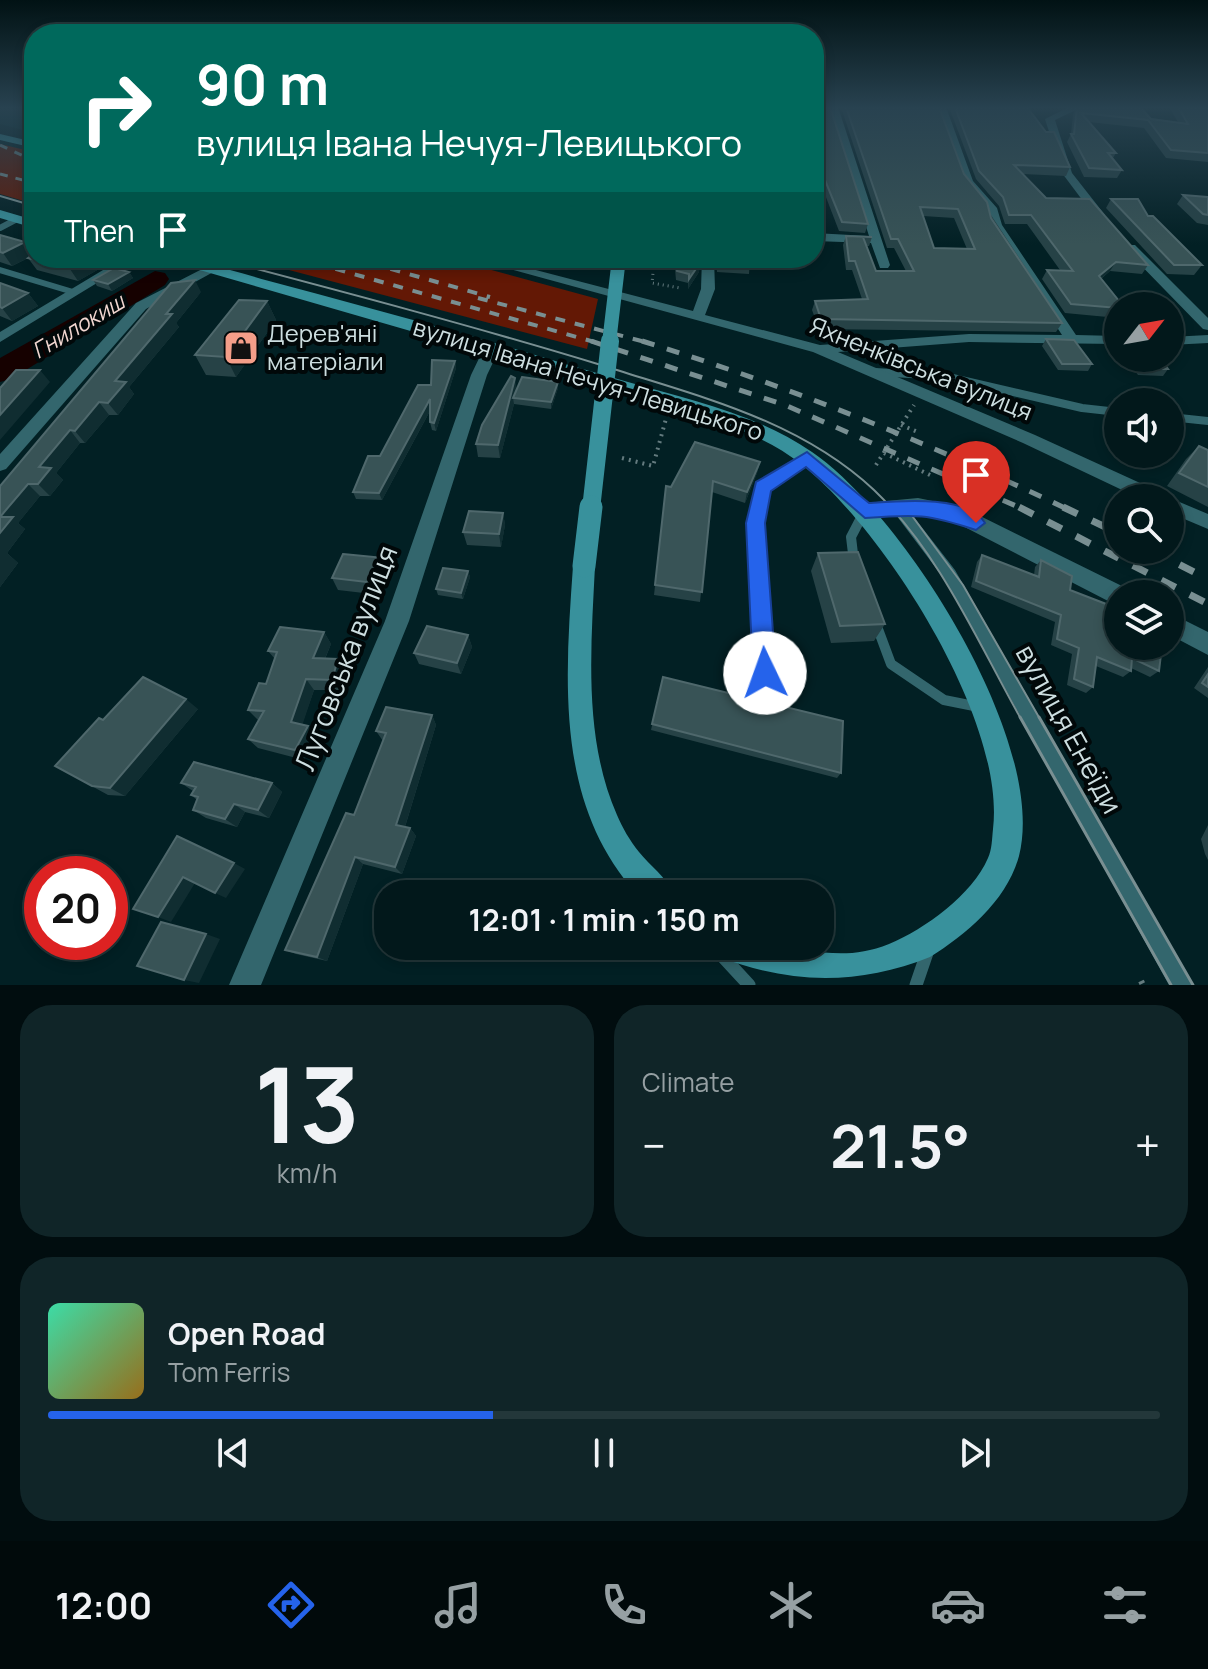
<!DOCTYPE html>
<html lang="en">
<head>
<meta charset="utf-8">
<style>
  :root { --surface:#02181b; --page:#102528; --text:#f1f3f6; --muted:#96a0a3; --line:#23373a; --accent:#2563eb }
  body { margin:0; font-family:Manrope,sans-serif; background:var(--page); color:var(--text); height:100vh; display:flex; flex-direction:column; font-size:30px; white-space:nowrap }
  * { box-sizing:border-box; margin:0 }
  p { font-size:26px; color:var(--muted) }
  .icon { flex:none; width:44px; height:44px; fill:none; stroke:currentColor; stroke-width:2; stroke-linecap:round; stroke-linejoin:round }
  .map { position:relative; height:985px; overflow:hidden }
  .drawer { display:flex; flex-direction:column; gap:20px; padding:20px; background:#010d0f; flex:1 }
  .drawer>* { flex:none }
  .hud { position:absolute; left:24px; top:24px; width:800px; height:244px; border-radius:32px; box-shadow:0 4px 12px #0003,0 0 0 2px var(--line); background:#00695c; color:#fff; overflow:hidden }
  .needle { width:52px; rotate:59deg }
  .controls { position:absolute; left:1104px; top:292px; display:grid; gap:16px }
  .controls a { display:grid; place-items:center; width:80px; height:80px; border-radius:50%; background:var(--surface); box-shadow:0 4px 12px #0003,0 0 0 2px var(--line); font-size:40px }
  .speed { position:absolute; left:24px; top:856px; display:flex; gap:16px; font-size:40px; font-weight:700; text-align:center }
  .speed>* { display:grid; place-content:center; width:104px; height:104px; border-radius:50%; background:var(--surface); box-shadow:0 4px 12px #0003,0 0 0 2px var(--line); line-height:1 }
  .speed .limit { border:12px solid #d22; background:#fff; color:#111 }
  .pin { position:absolute; display:grid; place-items:center; width:68px; height:68px; color:#fff; margin:-82px -34px; border-radius:50% 50% 50% 0; rotate:-45deg; box-shadow:0 0 8px #0007 }
  .pin .icon { rotate:45deg }
  .me { position:absolute; width:88px; margin:-44px; rotate:357deg; stroke-linejoin:round; filter:drop-shadow(0 0 6px #0008) }
  .turn { display:flex; align-items:center; gap:28px; height:168px; padding:0 40px; font-size:36px }
  .turn .icon { width:104px; height:104px; stroke-width:2.5 }
  .turn b { display:block; font-size:56px; line-height:68px }
  .then { display:flex; align-items:center; height:76px; padding:0 40px; background:#0003; gap:16px; font-size:30px }
  .big { font-size:60px; font-weight:700; line-height:1.1 }
  .drawer .card { flex:1; display:flex; flex-direction:column; justify-content:center; gap:12px; min-width:0; padding:0 28px; border-radius:32px; background:var(--page) }
  .drawer .dial { align-items:center; gap:0 }
  .dial b { font-size:104px; line-height:1 }
  .song { display:flex; align-items:center; gap:24px }
  .cover { width:96px; height:96px; border-radius:12px; background:linear-gradient(135deg,hsl(160 70% 55%),hsl(40 70% 35%)) }
  .played { height:8px; border-radius:4px; background:linear-gradient(90deg,var(--accent) 40%,var(--line) 40%) }
  .keys { display:flex; justify-content:space-around; direction:ltr }
  .heat { display:flex; justify-content:space-between; align-items:center; font-size:44px; direction:ltr }
  .drawer .tiles { flex:1; display:grid; gap:20px; grid-template-columns:1fr 1fr }
  .card:last-child { grid-column:span 2 }
  .trip { position:absolute; left:374px; top:880px; width:460px; height:80px; border-radius:32px; background:var(--surface); box-shadow:0 4px 12px #0003,0 0 0 2px var(--line); font-weight:700; line-height:80px; text-align:center }
  .menu { display:flex; height:128px; justify-content:space-around; align-items:center; background:#010a0b; color:var(--muted) }
  .menu .icon { width:56px; height:56px }
  .menu .current { color:var(--accent) }
  .menu b { font-size:36px; color:var(--text) }
  .map>svg:first-child { display:block }
  .built { fill:#042c31 }
  .green { fill:#631805 }
  .lines { fill:none; stroke-linecap:round; stroke-linejoin:round }
  .river { fill:#160100; fill-rule:evenodd }
  .path-far2 { stroke:#647b7f; stroke-width:3; stroke-dasharray:1 4; stroke-linecap:butt }
  .path-far1 { stroke:#647b7f; stroke-width:4; stroke-dasharray:2 5; stroke-linecap:butt }
  .path { stroke:#647b7f; stroke-width:6; stroke-dasharray:3 9; stroke-linecap:butt }
  .service-far3 { stroke:#33666d; stroke-width:6 }
  .service-far2 { stroke:#33666d; stroke-width:8 }
  .service-far1 { stroke:#33666d; stroke-width:10 }
  .service { stroke:#33666d; stroke-width:13 }
  .pedestrian { fill:#33666d; fill-rule:evenodd }
  .minor { fill:#33666d; fill-rule:evenodd }
  .tertiary { fill:#33666d; fill-rule:evenodd }
  .secondary { fill:#38919c; fill-rule:evenodd }
  .tram-far1 { stroke:#798f92; stroke-width:2 }
  .tram { stroke:#798f92; stroke-width:3 }
  .rail-far3 { stroke:#798f92; stroke-width:3; stroke-dasharray:8 8; stroke-linecap:butt }
  .rail-far2 { stroke:#798f92; stroke-width:4; stroke-dasharray:10 10; stroke-linecap:butt }
  .rail-far1 { stroke:#798f92; stroke-width:5; stroke-dasharray:13 13; stroke-linecap:butt }
  .rail { stroke:#798f92; stroke-width:7; stroke-dasharray:16 16; stroke-linecap:butt }
  .secondary-bridge-far2 { stroke:#38919c; stroke-width:14 }
  .secondary-bridge-far1 { stroke:#38919c; stroke-width:18 }
  .secondary-bridge { stroke:#38919c; stroke-width:23 }
  .wall { fill:#264246; fill-rule:evenodd }
  .shaded-wall { fill:#102d31 }
  .building { fill:#385356; stroke:#4f686c; stroke-width:2; fill-rule:evenodd }
  .route { fill:#2563eb; stroke:#184099; stroke-width:2 }
  .labels { text-anchor:middle; stroke-width:8; stroke-linejoin:round; paint-order:stroke }
  .far-water-label { font-size:22px; font-style:italic; fill:#f2d7d1; stroke:#010809 }
  .poi-label { font-size:24px; fill:#cddee0; stroke:#010809; text-anchor:start }
  .street-label { font-size:24px; fill:#cddee0; stroke:#010809 }
  .near-street-label { font-size:28px; fill:#cddee0; stroke:#010809 }
</style>
</head>
<body>
<div class="map">
<svg width="1208" height="985" viewBox="0 0 1208 985">
  <rect width="100%" height="100%" fill="#022024"/>
  <!-- built -->
  <path class="built" d="M0 107H34V133L0 124Z"/>
  <!-- green -->
  <path class="green" d="M0 144 34 152V204L0 194Z
    M244 258H447L598 299 587 349Z"/>
  <g class="lines">
    <!-- river -->
    <path class="river" d="M155 271 165 273 169 279 165 285 11 379 0 382V358Z"/>
    <!-- path-far2 -->
    <path class="path-far2" d="M635 262 654 263 652 283 680 288"/>
    <!-- path-far1 -->
    <path class="path-far1" d="M901 425 920 433
      M884 453 930 475
      M622 458 653 466 667 415
      M876 465 914 405"/>
    <!-- path -->
    <path class="path" d="M1141 981 1143 985"/>
    <!-- service-far3 -->
    <path class="service-far3" d="M0 228 17 219
      M0 270 73 292"/>
    <!-- service-far2 -->
    <path class="service-far2" d="M875 372 944 376 1082 408 1118 412
      M1170 417 1208 421
      M759 509 763 487 807 458"/>
    <!-- service-far1 -->
    <path class="service-far1" d="M759 507 756 523 765 673
      M854 562 851 537 863 514
      M875 621 891 664 944 700 979 707"/>
    <!-- service -->
    <path class="service" d="M713 946 749 985
      M916 985 928 950"/>
    <!-- pedestrian -->
    <path class="pedestrian" d="M898 502 903 503 955 570 1193 985H1169L945 580 893 511 891 507 893 503Z"/>
    <!-- minor -->
    <path class="minor" d="M829 107H838L890 265 888 268H880L871 243 814 241V233L869 236Z
      M937 107H946L973 181 997 208 1002 225 1076 335 1118 336V344L969 342 838 352 1035 435 1162 493 1165 498H1139L1023 443 813 352 477 260 490 258 693 311 701 289 702 258H714L715 289 705 315 820 345 969 334 1062 335 990 225 986 209 963 182Z
      M1069 107H1082L1055 120 1072 173 1105 215 1103 217H1095L1062 173 1045 119Z
      M1127 245H1135L1208 318V330L1203 329 1127 251Z
      M123 258H138L0 342V332Z
      M206 267 217 270 146 309 6 469 0 471V454L136 303Z
      M1208 335V343L1170 345V337Z
      M1170 498 1208 514V529L1170 513Z"/>
    <!-- tertiary -->
    <path class="tertiary" d="M492 343 500 348 487 375 409 621 261 985H229L385 621 471 375 484 348Z
      M918 498 962 507 1126 588 1129 594H1118V605L1110 602 951 520 918 514 865 519 858 517 855 511 858 505 865 503Z
      M1170 613 1208 632V655L1170 635Z"/>
    <!-- secondary -->
    <path class="secondary" d="M0 134 34 142V148L0 140Z
      M0 210 34 220V228L0 218Z
      M158 258C196 258 233 271 269 281 333 298 396 315 460 333 516 349 572 366 628 382 690 400 757 414 812 452 904 515 1048 742 1019 856 1007 900 967 934 930 957 860 985 791 985 720 957L715 946C733 946 752 945 770 946 813 949 844 962 889 944 925 929 972 895 988 858 992 850 992 838 993 829 1006 720 884 529 801 464 771 440 734 427 698 414Z
      M467 258H492L485 262Z
      M584 557 592 560 595 566C591 647 583 738 617 815 622 827 630 841 639 852 650 866 666 876 673 894H637C555 804 565 680 573 566L576 560Z"/>
    <!-- tram-far1 -->
    <path class="tram-far1" d="M0 196 34 206
      M215 258C344 292 473 326 601 365 697 396 798 419 874 490 940 553 977 641 1021 719
      M907 509 963 585 1040 719"/>
    <!-- tram -->
    <path class="tram" d="M1020 717 1171 985
      M1039 717 1193 985"/>
    <!-- rail-far3 -->
    <path class="rail-far3" d="M0 145 34 161
      M0 174 34 183"/>
    <!-- rail-far2 -->
    <path class="rail-far2" d="M297 258 598 343
      M352 258 490 297
      M478 298 649 343"/>
    <!-- rail-far1 -->
    <path class="rail-far1" d="M591 341 785 405 1023 509
      M642 341C788 386 929 443 1067 509"/>
    <!-- rail -->
    <path class="rail" d="M1019 507 1208 604
      M1063 507 1118 533
      M1151 550 1208 579"/>
    <!-- secondary-bridge-far2 -->
    <path class="secondary-bridge-far2" d="M609 343 619 258"/>
    <!-- secondary-bridge-far1 -->
    <path class="secondary-bridge-far1" d="M591 509 610 341"/>
    <!-- secondary-bridge -->
    <path class="secondary-bridge" d="M584 566 591 507"/>
  </g>
  <!-- wall -->
  <path class="wall" d="M814 107 868 224 865 233 839 231 814 166Z
    M841 107H939L964 174 1062 323 1056 332 819 329 812 310 815 301 862 299 852 270H846L843 245 846 236 872 237 869 246H867L876 271H906L894 248H887ZM923 216 954 218 967 249 934 248Z
    M949 107H1027L1070 167 1066 176 1023 174 1046 198 1148 265 1142 274 1110 271 1101 279 1118 306V318L1065 313 1042 279 1047 270H1060L1027 224H1005L999 206 976 179Z
    M1077 107 1178 122 1169 107H1208V162L1166 158 1144 128 1089 122 1116 153 1113 158 1122 170 1117 178 1084 177 1067 142 1071 134 1073 114Z
    M1183 195 1208 197V225L1197 223 1177 204Z
    M1111 199 1148 216 1202 265 1194 275 1167 274 1106 208Z
    M0 235 34 258H92L99 269 78 281 37 270 28 258 12 266 0 262Z
    M674 258H700L699 272 688 289V283L676 280Z
    M716 258H750L749 274 717 272Z
    M129 272 133 278 112 291 97 286 93 280Z
    M0 283 28 293 38 306 12 321 0 316Z
    M201 292 176 323 179 327 129 387 134 394 118 415H109L85 443H80L56 473 63 480 50 496H40L18 523 25 529 7 553 18 563 0 587V486Z
    M267 301 276 320 236 377 206 375 195 355Z
    M1046 339 1092 364 1088 371 1058 370 1042 346Z
    M1126 358H1160L1168 369 1163 376 1138 375Z
    M455 361 456 368 436 431 432 430 430 422V411L382 500 356 499 353 492 431 385Z
    M558 388 551 409 514 404 500 458 478 457 476 444 517 389Z
    M1199 446 1208 450V507L1167 486 1186 459Z
    M760 462 757 473 745 503 712 492 700 602 654 595 666 486 671 487Z
    M503 513 505 525 501 547 467 545 463 532Z
    M818 553 885 624 874 641 831 643 811 571Z
    M982 555 1034 575 1035 567 1041 560 1070 590 1108 604 1115 598 1159 671 1150 677 1131 668V671L1123 677 1096 666 1093 687 1086 693 1067 685 1072 654 1051 645 1055 622 971 587 977 562Z
    M390 570 381 595 338 590 332 578Z
    M468 571 470 577 463 599 438 595 436 589Z
    M324 632 331 644 325 659H338L345 670 340 690H314L302 724 316 736 304 760 258 748 248 739 258 720 248 710 266 684 275 659 268 651Z
    M468 635 472 647 461 674 419 664 414 653Z
    M1208 667V698L1194 688Z
    M663 677 841 773 837 778 651 730Z
    M198 709 125 796 108 795 55 766 103 720Z
    M432 715 436 725 405 827 410 828 416 836 402 874 363 864 327 961 296 954 285 950 354 815 383 741 376 731Z
    M181 783H272L282 792 269 818 245 812 237 827 206 818 193 810 197 800 191 795 193 791Z
    M1208 825V860L1205 854 1201 839Z"/>
  <!-- shaded-wall -->
  <path class="shaded-wall" d="M25 242 34 255 12 266 3 253Z
    M88 258H92L99 269 78 281 70 269Z
    M1116 262 1110 271 1093 285 1099 276Z
    M700 263 699 272 688 289 689 279Z
    M129 272 133 278 112 291 108 284Z
    M195 280 201 292 176 323 179 327 129 387 134 394 118 415 108 403 115 381 166 314Z
    M28 293 38 306 12 321 2 308Z
    M267 301 276 320 236 377 226 357Z
    M455 361 456 368 436 431 434 423Z
    M40 370 50 382 0 440V415Z
    M515 378 517 391 513 398 514 404 500 458 498 445Z
    M558 382V388L551 409V402Z
    M430 399 432 407 382 500 379 493Z
    M99 402 109 415 85 443 75 431Z
    M70 430 80 443 56 473 63 480 50 496 38 484 39 467Z
    M760 462 757 473 745 503 747 492Z
    M28 484 40 496 18 523 25 529 7 553 18 563 0 587V517Z
    M503 513 505 525 501 547 499 534Z
    M385 558 390 570 381 595 375 583Z
    M468 571 470 577 463 599 461 593Z
    M324 632 331 644 320 670 313 658Z
    M468 635 472 647 461 674 457 663Z
    M338 659 345 670 340 690 332 680Z
    M306 679 314 690 300 732 291 722Z
    M186 699 198 709 125 796 110 788Z
    M432 715 436 725 403 833 396 825Z
    M308 726 316 736 304 760 295 750Z
    M272 783 282 792 269 818 258 810Z
    M234 804 245 812 237 827 225 819Z
    M410 828 416 836 402 874 395 867Z
    M355 857 363 864 327 961 317 957Z
    M234 863 245 869 226 898 215 893Z
    M183 877 195 883 171 922 158 917Z
    M206 934 220 939 199 983 184 980Z"/>
  <!-- building -->
  <path class="building" d="M814 107H830L868 224 842 222 814 153Z
    M846 107H939L964 174 987 202 991 218 1062 323 821 319 815 301 868 299 855 261H849L846 236 872 237H863L876 271H914L898 239H891ZM920 207 958 209 975 249 934 248Z
    M955 107H1027L1046 132H1054L1070 167 1014 165 1046 198 1090 199 1148 265 1116 262 1099 276 1123 306H1118V308L1071 304 1047 270 1073 271 1031 215H1009L1003 197 979 171Z
    M1077 107H1140L1151 119 1188 124 1178 107H1208V153L1171 150 1148 120 1081 113 1116 153H1108L1122 170 1089 168 1071 134H1074Z
    M1183 195 1208 197V215L1203 214Z
    M1111 199H1138L1148 216H1153L1202 265H1174Z
    M0 235 25 242 3 253 0 252Z
    M34 254V258H88L70 269 28 258Z
    M675 258H700V263L689 279V274L677 271Z
    M718 258H750V265L719 263Z
    M114 268 129 272 108 284 93 280Z
    M195 280 166 314H172L115 381 126 382 108 403 99 402 75 431 70 430 39 467 51 468 38 484H28L0 517H13L0 533V486L171 283Z
    M0 283 28 293 2 308 0 307Z
    M239 300 267 301 226 357 195 355Z
    M1046 339 1074 340 1092 364H1062Z
    M1135 358H1160L1168 369H1143Z
    M432 360 455 361 434 423 430 422V399L379 493 353 492 368 456H380L418 385H431Z
    M16 370H40L0 415V388Z
    M511 376 515 378 498 445 476 444 482 425Z
    M522 377 558 382 551 402 513 398Z
    M695 442 760 462 747 492 713 481 702 592 655 585 666 486 671 487Z
    M1199 446 1208 450V487L1179 473Z
    M469 511 503 513 499 534 463 532Z
    M858 552 885 624 840 626 818 553Z
    M343 554 385 558 375 583 332 578Z
    M982 555 1039 577 1041 560 1072 576 1070 590 1114 607 1115 598 1118 599V646H1162L1159 671 1132 658 1131 671 1097 657 1093 687 1074 679 1079 648 1057 639 1061 615 976 581Z
    M443 568 468 571 461 593 436 589Z
    M427 626 468 635 457 663 414 653Z
    M280 627 324 632 313 658 338 659 332 680 306 679 291 722 308 726 295 750 248 739 264 711 248 710 259 683 266 684 277 652 268 651Z
    M1208 674V687L1202 683Z
    M143 677 186 699 110 788 92 786 55 766 99 718 103 720Z
    M663 677 843 721 841 773 652 724Z
    M386 707 432 715 396 825 410 828 395 867 355 857 317 957 285 950 346 813 354 815 386 733 376 731Z
    M194 762 272 783 258 810 234 804 225 819 193 810 198 797 191 795 196 787 181 783Z
    M177 836 234 863 215 893 183 877 158 917 133 909Z
    M161 922 206 934 184 980 137 966Z"/>
  <!-- sky -->
  <linearGradient id="sky" x2="0" y2="1"><stop stop-color="#011214"/><stop offset="0.44" stop-color="#284250"/><stop offset="1" stop-color="#284250" stop-opacity="0"/></linearGradient>
  <rect width="1208" height="245" fill="url(#sky)"/>
  <!-- route -->
  <path class="route" d="M807 452 869 503C897 501 969 494 985 523L976 530C927 514 917 514 865 518L806 467 771 491 765 523 776 673 773 680 765 683 757 680 753 673 746 523 756 482Z"/>
  <!-- icons -->
  <defs>
    <symbol id="shop-square" viewBox="-11 -11 22 22"><rect x="-9" y="-9" width="18" height="18" rx="4" fill="#f49e89" stroke="#010809"/><path d="M-5-2.5h2.3a2.7 3.5 0 0 1 5.4 0H5L5.5 6h-11ZM-1.5-2.5h3a1.5 2.3 0 0 0-3 0Z" fill="#111"/></symbol>
  </defs>
  <g fill-rule="evenodd">
    <use href="#shop-square" x="221" y="328" width="40" height="40"/>
  </g>
  <g class="labels">
    <!-- far-water labels -->
    <g class="far-water-label">
      <text transform="translate(78 326) rotate(-31)" y="8">Гнилокиш</text>
    </g>
    <!-- poi labels -->
    <g class="poi-label">
      <text x="267" y="342">Дерев'янi<tspan x="267" dy="28">матерiали</tspan></text>
    </g>
    <!-- street labels -->
    <g class="street-label">
      <text transform="translate(921 369) rotate(22)" y="8">Яхненківська вулиця</text>
      <text transform="translate(588 380) rotate(17)" y="8">вулиця Івана Нечуя-Левицького</text>
    </g>
    <!-- near-street labels -->
    <g class="near-street-label">
      <text transform="translate(346 658) rotate(-69)" y="10">Луговська вулиця</text>
      <text transform="translate(1069 729) rotate(61)" y="10">вулиця Енеїди</text>
    </g>
  </g>
</svg>
<div class="controls">
<a><svg class="needle" viewBox="-14 -14 28 28"><path d="M0-13l5 13h-10z" fill="#e53935"/><path d="M0 13l5-13h-10z" fill="#96a0a3"/></svg></a>
<a><svg class="icon" aria-label="sound" viewBox="0 0 24 24"><path d="M4 9h4l5-4v14l-5-4H4zM17 9q2 3 0 6"/></svg></a>
<a><svg class="icon" aria-label="search" viewBox="0 0 24 24"><circle cx="10" cy="10" r="6"/><path d="M15 15l6 6"/></svg></a>
<a><svg class="icon" aria-label="layers" viewBox="0 0 24 24"><path d="M12 4l9 5-9 5-9-5zM3 14l9 5 9-5"/></svg></a>
</div>
<div class="speed"><div class="limit">20</div></div>
<div class="pin" style="left:976px;top:523px;background:#d93025"><svg class="icon" aria-label="arrive" viewBox="0 0 24 24"><path d="M6 21V4h12l-3 4 3 4H6"/></svg></div>
<svg class="me" style="left:765px;top:673px" viewBox="-20 -20 40 40"><circle r="19" fill="#fff"/><path d="M0-13L10 11 0 6-10 11z" fill="#2563eb"/></svg>
<div class="trip">12:01 · 1 min · 150 m</div>
<div class="hud">
<div class="turn"><svg class="icon" aria-label="right" viewBox="0 0 24 24"><path d="M7 20v-9h11M14 6l5 5-5 5"/></svg><div><b>90 m</b>вулиця Івана Нечуя-Левицького</div></div>
<div class="then">Then<svg class="icon" aria-label="arrive" viewBox="0 0 24 24"><path d="M6 21V4h12l-3 4 3 4H6"/></svg></div>
</div>
</div>
<section class="drawer">
<div class="tiles">
<div class="card dial"><b>13</b><p>km/h</p></div>
<div class="card"><p>Climate</p>
<div class="heat"><a>−</a><b class="big">21.5°</b><a>+</a></div>
</div>
<div class="card">
<div class="song"><i class="cover"></i><div><b>Open Road</b><p>Tom Ferris</p></div></div>
<div class="played"></div>
<div class="keys"><svg class="icon" aria-label="previous" viewBox="0 0 24 24"><path d="M18 5L8 12l10 7zM5 5v14"/></svg><svg class="icon" aria-label="pause" viewBox="0 0 24 24"><path d="M8 5v14M16 5v14"/></svg><svg class="icon" aria-label="next" viewBox="0 0 24 24"><path d="M6 5l10 7-10 7zM19 5v14"/></svg></div>
</div>
</div>
</section>
<nav class="menu">
<b>12:00</b>
<svg class="icon current" aria-label="directions" viewBox="0 0 24 24"><path d="M12 3l9 9-9 9-9-9zM9 14v-3h6M13 9l2 2-2 2"/></svg>
<svg class="icon" aria-label="music" viewBox="0 0 24 24"><path d="M9 18V5l10-2v13"/><circle cx="6" cy="18" r="3"/><circle cx="16" cy="16" r="3"/></svg>
<svg class="icon" aria-label="phone" viewBox="0 0 24 24"><path d="M5 4h4l2 5-3 2q2 4 5 5l2-3 5 2v4C11 20 4 13 5 4z"/></svg>
<svg class="icon" aria-label="climate" viewBox="0 0 24 24"><path d="M12 3v18M4 7l16 10M4 17L20 7"/></svg>
<svg class="icon" aria-label="car" viewBox="0 0 24 24"><path d="M5 17H2v-5l4-1 3-4h7l3 4 3 1v5h-3M9 17h6M6 11h13"/><circle cx="7" cy="17" r="2"/><circle cx="17" cy="17" r="2"/></svg>
<svg class="icon" aria-label="filters" viewBox="0 0 24 24"><path d="M4 7h16M4 17h16"/><circle cx="9" cy="7" r="2"/><circle cx="15" cy="17" r="2"/></svg>
</nav>
</body>
</html>
